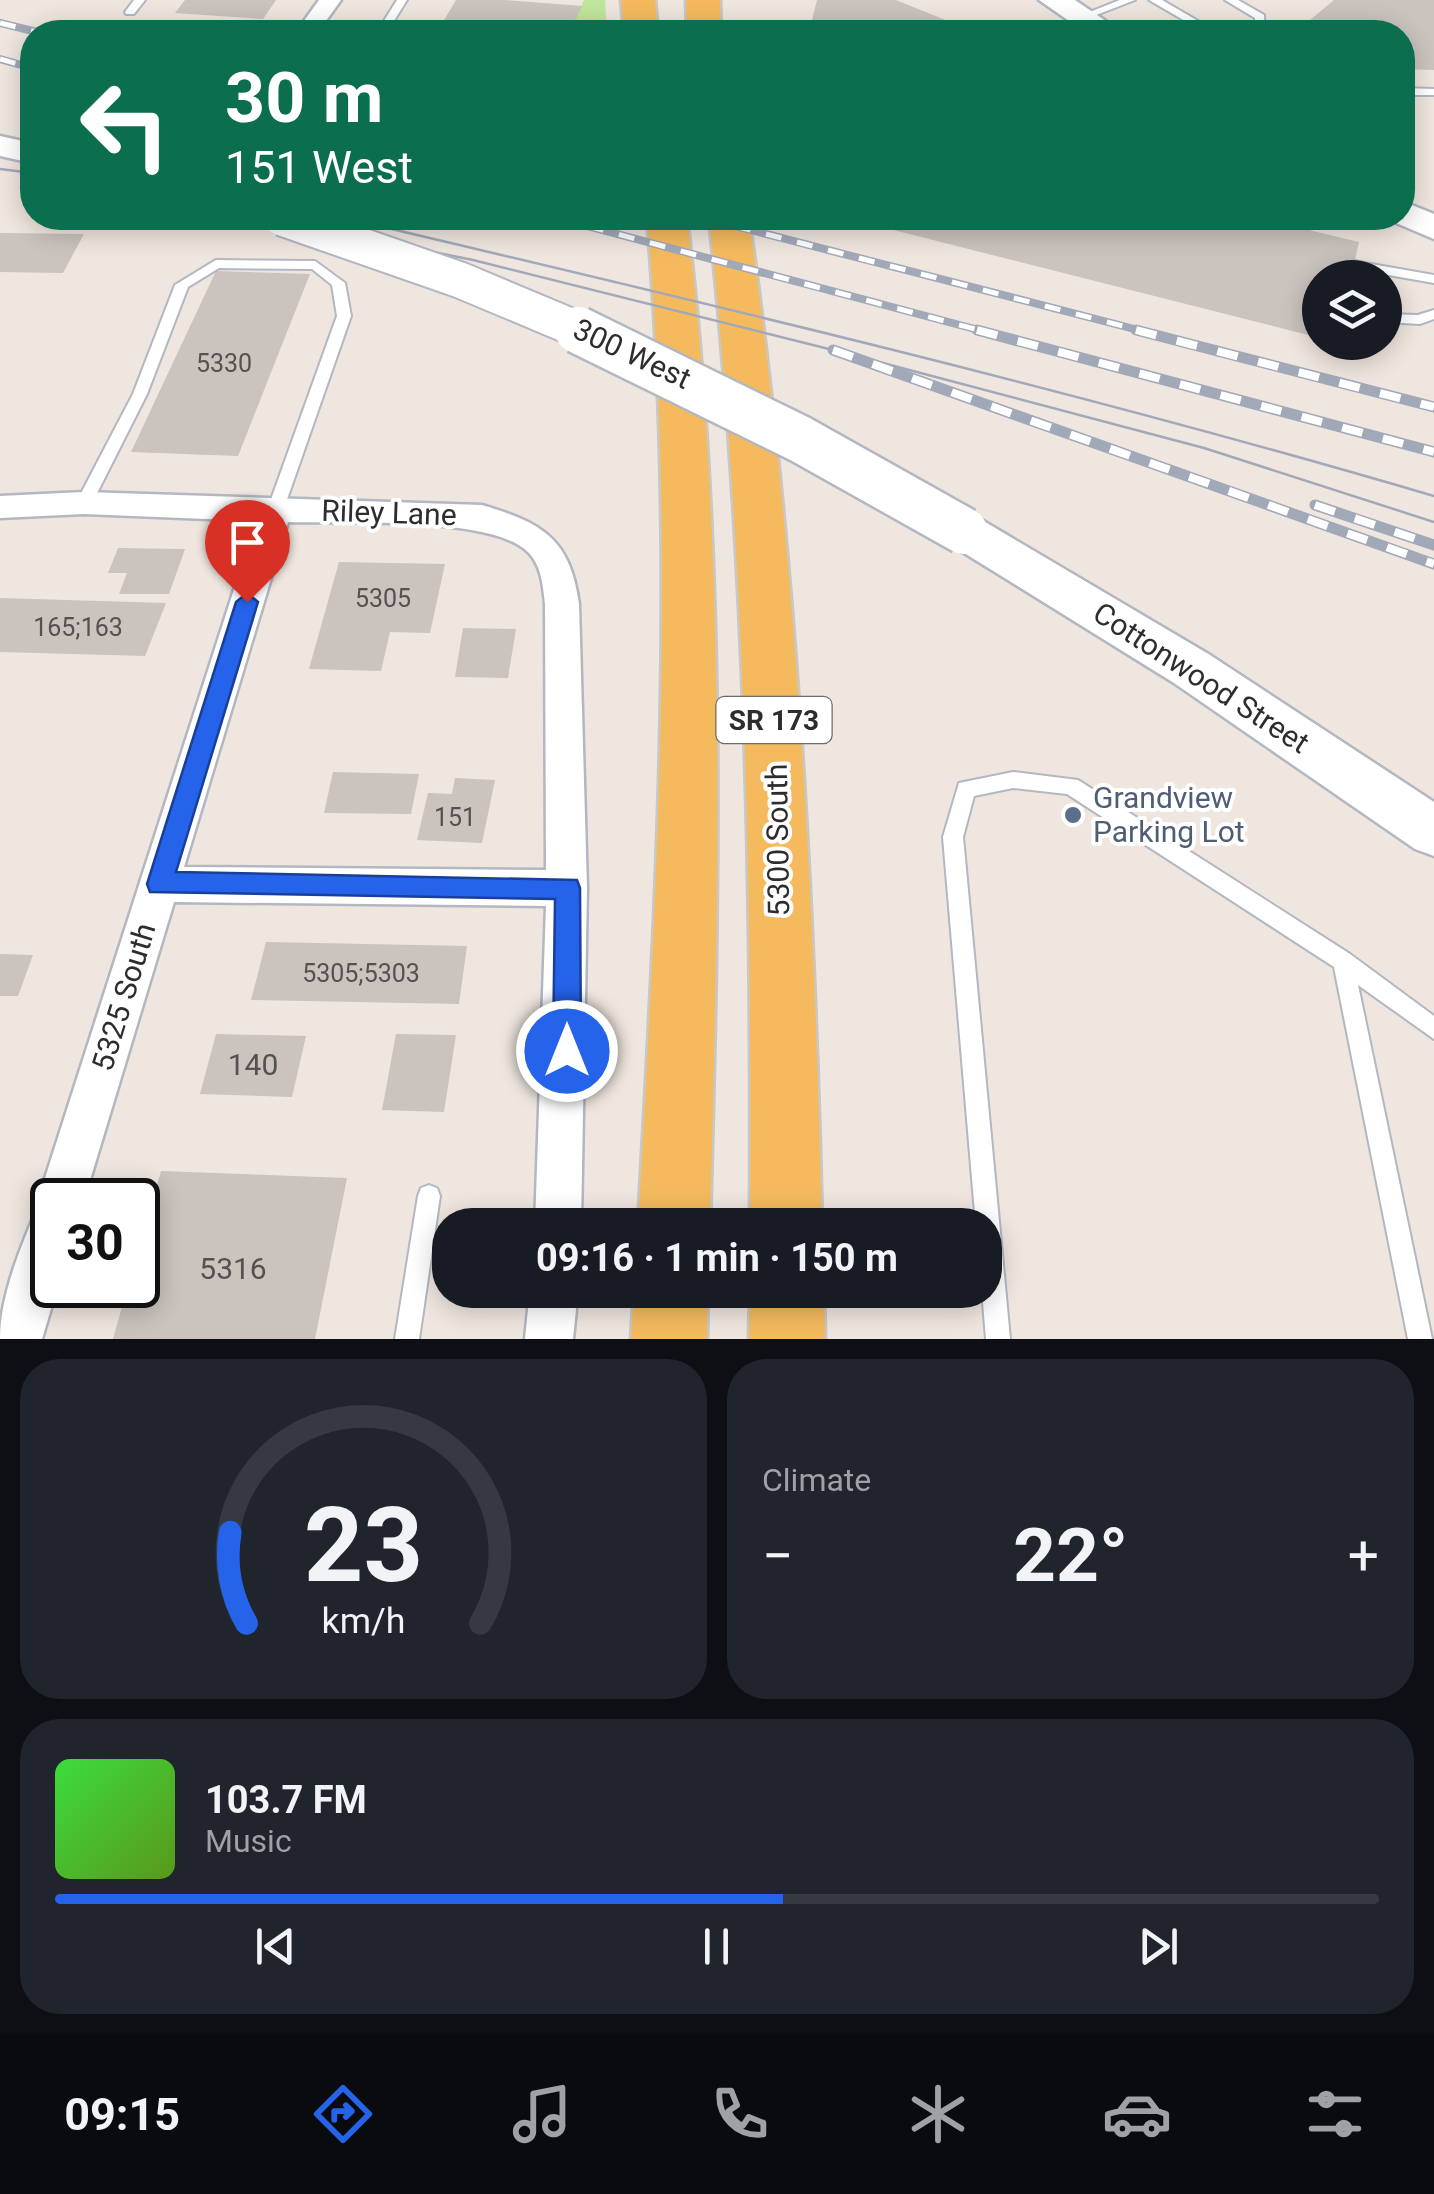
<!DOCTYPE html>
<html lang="en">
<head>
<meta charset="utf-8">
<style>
  :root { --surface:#171b24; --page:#20242c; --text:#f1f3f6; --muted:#9ea1a6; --line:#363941; --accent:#2563eb }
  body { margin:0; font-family:Roboto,sans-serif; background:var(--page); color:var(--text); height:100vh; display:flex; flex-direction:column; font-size:38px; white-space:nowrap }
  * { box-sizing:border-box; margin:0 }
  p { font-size:32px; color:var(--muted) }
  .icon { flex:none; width:55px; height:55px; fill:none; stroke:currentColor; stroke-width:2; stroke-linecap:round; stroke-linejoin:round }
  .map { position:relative; height:1339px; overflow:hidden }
  .details { display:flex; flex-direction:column; gap:20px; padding:20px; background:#0d0f14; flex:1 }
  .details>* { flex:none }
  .hud { position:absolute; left:20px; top:20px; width:1395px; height:210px; border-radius:40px; box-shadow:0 5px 25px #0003; background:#0b6e4f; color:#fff; overflow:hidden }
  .fabs { position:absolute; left:1302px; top:260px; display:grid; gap:20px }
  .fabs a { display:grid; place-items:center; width:100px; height:100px; border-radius:50%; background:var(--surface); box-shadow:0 5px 25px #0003; font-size:50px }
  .speed { position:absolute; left:30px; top:1178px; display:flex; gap:20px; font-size:50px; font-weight:700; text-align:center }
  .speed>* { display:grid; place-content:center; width:130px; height:130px; border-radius:50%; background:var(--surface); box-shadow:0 5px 25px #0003; line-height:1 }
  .speed .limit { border:5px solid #111; border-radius:15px; background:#fff; color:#111 }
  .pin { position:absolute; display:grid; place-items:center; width:85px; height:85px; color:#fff; margin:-102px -42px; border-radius:50% 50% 50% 0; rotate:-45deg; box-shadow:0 0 10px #0007 }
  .pin .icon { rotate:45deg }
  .me { position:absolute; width:110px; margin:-55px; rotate:0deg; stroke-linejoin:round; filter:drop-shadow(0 0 8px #0008) }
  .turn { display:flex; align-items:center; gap:35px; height:210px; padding:0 40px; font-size:45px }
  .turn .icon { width:130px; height:130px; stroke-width:2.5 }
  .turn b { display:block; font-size:70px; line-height:85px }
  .big { font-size:75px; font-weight:700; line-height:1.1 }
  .details .tile { flex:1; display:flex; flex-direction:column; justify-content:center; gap:15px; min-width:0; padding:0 35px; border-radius:40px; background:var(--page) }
  .details .dial { align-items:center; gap:0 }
  .dial svg { height:260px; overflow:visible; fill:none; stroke:var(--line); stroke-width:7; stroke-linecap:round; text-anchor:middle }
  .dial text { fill:var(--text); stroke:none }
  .song { display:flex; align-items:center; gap:30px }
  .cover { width:120px; height:120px; border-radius:15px; background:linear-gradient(135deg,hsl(120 70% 55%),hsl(90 70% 35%)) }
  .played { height:10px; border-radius:5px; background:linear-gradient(90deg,var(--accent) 55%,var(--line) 55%) }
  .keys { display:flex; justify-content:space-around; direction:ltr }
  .heat { display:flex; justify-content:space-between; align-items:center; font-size:55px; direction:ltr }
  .details .tiles { flex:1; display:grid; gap:20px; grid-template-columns:1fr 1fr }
  .tile:last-child { grid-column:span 2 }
  .trip { position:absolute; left:432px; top:1208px; width:570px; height:100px; border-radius:40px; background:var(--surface); box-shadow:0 5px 25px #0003; font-weight:700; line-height:100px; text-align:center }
  .tabs { display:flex; height:160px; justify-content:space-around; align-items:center; background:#090b0e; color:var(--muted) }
  .tabs .icon { width:70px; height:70px }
  .tabs .on { color:var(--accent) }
  .tabs b { font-size:45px; color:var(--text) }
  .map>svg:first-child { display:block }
  .green { fill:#c0e69b }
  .building { fill:#cac3be }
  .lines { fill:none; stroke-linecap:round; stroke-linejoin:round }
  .lane-casing { stroke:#b3b7c1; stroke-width:4 }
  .street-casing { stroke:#b3b7c1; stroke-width:5 }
  .secondary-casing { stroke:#b3b7c1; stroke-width:5 }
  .primary-casing { stroke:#c8c8c8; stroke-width:5 }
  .lane { fill:#fff; fill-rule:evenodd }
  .street { fill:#fff; fill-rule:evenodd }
  .secondary { fill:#fff; fill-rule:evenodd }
  .primary { fill:#f5ba5e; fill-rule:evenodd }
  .tram { stroke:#a1a8b8; stroke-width:2.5 }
  .rail-far1-casing { stroke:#a1a8b8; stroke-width:8 }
  .rail-casing { stroke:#a1a8b8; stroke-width:11 }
  .rail-far1 { stroke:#fff; stroke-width:5; stroke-dasharray:16; stroke-linecap:butt }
  .rail { stroke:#fff; stroke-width:8; stroke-dasharray:21; stroke-linecap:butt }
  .secondary-bridge-far1-casing { stroke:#b3b7c1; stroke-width:39; stroke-linecap:butt }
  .secondary-bridge-casing { stroke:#b3b7c1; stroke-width:51; stroke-linecap:butt }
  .secondary-bridge-far1 { stroke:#fff; stroke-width:35 }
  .secondary-bridge { stroke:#fff; stroke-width:46 }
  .route { fill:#2563eb; stroke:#184099; stroke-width:2.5 }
  .service-dot { fill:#5c6f8a; stroke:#fff; stroke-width:4 }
  .labels { text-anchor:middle; stroke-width:8; stroke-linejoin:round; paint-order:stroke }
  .number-label { font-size:25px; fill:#545251 }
  .shield { fill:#fff; stroke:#6c6c6c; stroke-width:2.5 }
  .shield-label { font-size:28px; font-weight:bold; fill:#2d2d2d }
  .street-label { font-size:30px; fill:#2d2d2d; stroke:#fff }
  .service-label { font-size:30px; fill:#4e5e75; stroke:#fff; text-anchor:start }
  .near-number-label { font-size:30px; fill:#545251 }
</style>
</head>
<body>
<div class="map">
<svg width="1434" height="1339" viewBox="0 0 1434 1339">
  <rect width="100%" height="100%" fill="#efe6df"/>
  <!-- green -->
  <path class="green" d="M584 0H605L607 32H570Z"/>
  <!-- building -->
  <path class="building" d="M185 0H276L263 19 175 13Z
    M456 0H505L582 6 570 32H437Z
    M817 0H896L975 32H809Z
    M1334 0H1434V70L1402 69V32H1308L1304 25Z
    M1258 218 1359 242 1351 278H1320V338L850 219Z
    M0 233 84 234 63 273 0 272Z
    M216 271 310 274 238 456 131 452Z
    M118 548 185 549 169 594H119L127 573H108Z
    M339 562 445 564 430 633 390 632 381 671 309 669Z
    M0 598 166 603 145 656 0 652Z
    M463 628 516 629 508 678 455 677Z
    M333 772 419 774 411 814 324 813Z
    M455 778 495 780 482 843 417 840 428 793 452 794Z
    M266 942 467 946 459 1004 251 1000Z
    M0 954 33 955 18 996H0Z
    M216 1034 306 1036 292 1097 200 1094Z
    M396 1034 456 1035 444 1112 382 1110Z
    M161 1171 347 1178 315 1339H113L128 1285H138V1252Z"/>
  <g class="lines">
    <defs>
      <path id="lane" d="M134 0H145L134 14H126L125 12Z
        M397 0H407L387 32H377Z
        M1120 0H1135L1086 19 1077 17Z
        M1149 0H1162L1217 32H1204Z
        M1225 0H1238L1264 15 1265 32H1255V18Z
        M1402 88 1434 89V95H1402Z
        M216 260 315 261 345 283 351 316 284 508 276 514 268 508 337 316 332 285 312 269 219 268 188 287 147 394 90 507H78L76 503 133 394 175 285Z
        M1354 261 1434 275V283L1349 268 1347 265Z
        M1434 310V319L1420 324 1385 322V314L1418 315Z
        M1013 772 1078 780 1350 954 1434 1016V1039L1358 985 1432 1339H1408L1334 967 1067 794 1013 788 974 796 963 837 1010 1339H986L982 1290H985V1225H976L943 837 959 783Z
        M429 1185 437 1188 440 1196 419 1339H395L418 1196 421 1188Z"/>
      <path id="street" d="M319 0H341L318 32H296Z
        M84 492 482 505C542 523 570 538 579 604L587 888 581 1225H535L546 906 174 902 84 1200H52V1285H58L42 1339H0C0 1297 20 1249 36 1211L41 1208 38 1200 256 521 84 514 0 518V496ZM288 522C344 524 492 515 529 553 542 567 543 587 545 604L546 870 184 867Z
        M530 1290H578L573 1339H525Z"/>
      <path id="secondary" d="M1039 0H1075L1122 32H1085Z
        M0 136 32 143V163L0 156Z
        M1402 201 1434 214V239L1389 220 1402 218Z
        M964 514 980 519 1210 655 1434 802V856L1415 849 1174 683 948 543 941 531 948 519Z"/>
      <path id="primary" d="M621 0H655L658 32H624Z
        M686 0H720L721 32H687Z
        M647 218H687C727 554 719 888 710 1225H638C657 888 676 555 647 218Z
        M709 218H749C796 552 814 888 822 1225H750C752 888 745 553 709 218Z
        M634 1290H708L707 1339H631Z
        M750 1290H824L825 1339H749Z"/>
    </defs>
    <!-- lane casing -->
    <use href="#lane" class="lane-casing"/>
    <!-- street casing -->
    <use href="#street" class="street-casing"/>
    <!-- secondary casing -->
    <use href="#secondary" class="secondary-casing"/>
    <!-- primary casing -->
    <use href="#primary" class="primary-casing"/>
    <!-- lane -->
    <use href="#lane" class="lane"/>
    <!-- street -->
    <use href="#street" class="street"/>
    <!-- secondary -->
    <use href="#secondary" class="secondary"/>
    <!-- primary -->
    <use href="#primary" class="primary"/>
    <!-- tram -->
    <path class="tram" d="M0 169 32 173
      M265 218 473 260 833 350
      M345 218C710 304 1074 390 1434 496
      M849 354 1204 448 1434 522"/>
    <defs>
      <path id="rail-far1" d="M0 23 37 32
        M0 59 32 68
        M557 218 986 332
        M704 218 1146 332"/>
      <path id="rail" d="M977 330 1434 452
        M1136 330 1434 407
        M833 350 1434 564
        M1315 505 1434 545"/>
    </defs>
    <!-- rail-far1 casing -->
    <use href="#rail-far1" class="rail-far1-casing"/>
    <!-- rail casing -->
    <use href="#rail" class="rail-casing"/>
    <!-- rail-far1 -->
    <use href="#rail-far1" class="rail-far1"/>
    <!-- rail -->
    <use href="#rail" class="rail"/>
    <defs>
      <path id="secondary-bridge-far1" d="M282 218 460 280 584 332"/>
      <path id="secondary-bridge" d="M578 330 800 439 964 531"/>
    </defs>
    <!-- secondary-bridge-far1 casing -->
    <use href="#secondary-bridge-far1" class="secondary-bridge-far1-casing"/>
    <!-- secondary-bridge casing -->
    <use href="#secondary-bridge" class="secondary-bridge-casing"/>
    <!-- secondary-bridge-far1 -->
    <use href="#secondary-bridge-far1" class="secondary-bridge-far1"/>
    <!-- secondary-bridge -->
    <use href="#secondary-bridge" class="secondary-bridge"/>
  </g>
  <!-- route -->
  <path class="route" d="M247 593 258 602 176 872 577 880 580 888 581 1051 577 1061 567 1065 557 1061 553 1051 555 899 150 892 147 884 236 602Z"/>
  <!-- markers -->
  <circle class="service-dot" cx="1073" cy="815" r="10"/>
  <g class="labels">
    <!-- number labels -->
    <g class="number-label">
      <text x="224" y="372">5330</text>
      <text x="383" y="607">5305</text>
      <text x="78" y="636">165;163</text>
      <text x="455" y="826">151</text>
      <text x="361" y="982">5305;5303</text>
    </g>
    <!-- shield labels -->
    <rect class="shield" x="716.5" y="697" width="115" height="46" rx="8"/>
    <g class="shield-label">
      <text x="774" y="730">SR 173</text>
    </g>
    <!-- street labels -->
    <g class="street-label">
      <text transform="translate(632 354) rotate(25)" y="10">300 West</text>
      <text transform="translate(389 513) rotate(2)" y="10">Riley Lane</text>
      <text transform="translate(1201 678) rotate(33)" y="10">Cottonwood Street</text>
      <text transform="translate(778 840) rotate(-91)" y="10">5300 South</text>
      <text transform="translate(124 997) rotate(-73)" y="10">5325 South</text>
    </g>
    <!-- service labels -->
    <g class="service-label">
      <text x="1093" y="808">Grandview<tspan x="1093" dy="34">Parking Lot</tspan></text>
    </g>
    <!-- near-number labels -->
    <g class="near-number-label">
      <text x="253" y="1075">140</text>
      <text x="233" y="1279">5316</text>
    </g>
  </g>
</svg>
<div class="fabs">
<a><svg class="icon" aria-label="layers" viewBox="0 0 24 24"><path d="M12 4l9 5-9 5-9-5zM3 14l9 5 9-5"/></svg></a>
</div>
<div class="speed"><div class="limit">30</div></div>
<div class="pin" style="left:247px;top:602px;background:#d93025"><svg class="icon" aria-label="arrive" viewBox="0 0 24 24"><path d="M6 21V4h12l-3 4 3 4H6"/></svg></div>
<svg class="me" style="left:567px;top:1051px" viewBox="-20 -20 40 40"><circle r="17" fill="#2563eb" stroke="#fff" stroke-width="3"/><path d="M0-11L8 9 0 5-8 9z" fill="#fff"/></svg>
<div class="trip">09:16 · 1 min · 150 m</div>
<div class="hud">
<div class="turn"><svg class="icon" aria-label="left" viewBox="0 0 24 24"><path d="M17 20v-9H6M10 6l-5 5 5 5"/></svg><div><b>30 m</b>151 West</div></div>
</div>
</div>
<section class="details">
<div class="tiles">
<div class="tile dial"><svg viewBox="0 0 100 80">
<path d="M14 69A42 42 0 1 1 86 69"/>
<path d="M14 69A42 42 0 0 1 9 41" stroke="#2563eb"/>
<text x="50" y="56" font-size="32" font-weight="700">23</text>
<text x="50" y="72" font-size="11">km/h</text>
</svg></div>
<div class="tile"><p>Climate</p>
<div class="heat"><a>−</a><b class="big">22°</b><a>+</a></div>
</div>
<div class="tile">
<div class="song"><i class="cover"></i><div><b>103.7 FM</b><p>Music</p></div></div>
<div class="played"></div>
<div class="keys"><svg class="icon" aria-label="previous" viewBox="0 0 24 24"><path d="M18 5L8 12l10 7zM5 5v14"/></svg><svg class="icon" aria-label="pause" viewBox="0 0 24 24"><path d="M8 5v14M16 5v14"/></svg><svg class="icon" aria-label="next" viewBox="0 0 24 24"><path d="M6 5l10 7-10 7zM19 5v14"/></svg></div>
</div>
</div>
</section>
<nav class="tabs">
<b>09:15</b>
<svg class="icon on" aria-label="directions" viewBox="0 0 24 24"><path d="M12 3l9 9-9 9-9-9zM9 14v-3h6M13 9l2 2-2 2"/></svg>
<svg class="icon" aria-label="music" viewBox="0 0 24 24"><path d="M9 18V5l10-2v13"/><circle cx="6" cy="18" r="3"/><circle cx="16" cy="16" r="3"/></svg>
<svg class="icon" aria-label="phone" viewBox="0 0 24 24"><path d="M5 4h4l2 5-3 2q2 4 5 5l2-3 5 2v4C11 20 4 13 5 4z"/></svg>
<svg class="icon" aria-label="climate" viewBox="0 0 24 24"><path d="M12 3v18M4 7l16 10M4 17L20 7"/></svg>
<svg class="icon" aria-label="car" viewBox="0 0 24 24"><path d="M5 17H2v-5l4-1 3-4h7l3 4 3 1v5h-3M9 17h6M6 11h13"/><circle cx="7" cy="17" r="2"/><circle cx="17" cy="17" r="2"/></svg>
<svg class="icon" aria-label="filters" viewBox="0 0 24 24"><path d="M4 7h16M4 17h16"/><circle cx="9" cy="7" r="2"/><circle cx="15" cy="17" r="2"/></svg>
</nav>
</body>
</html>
